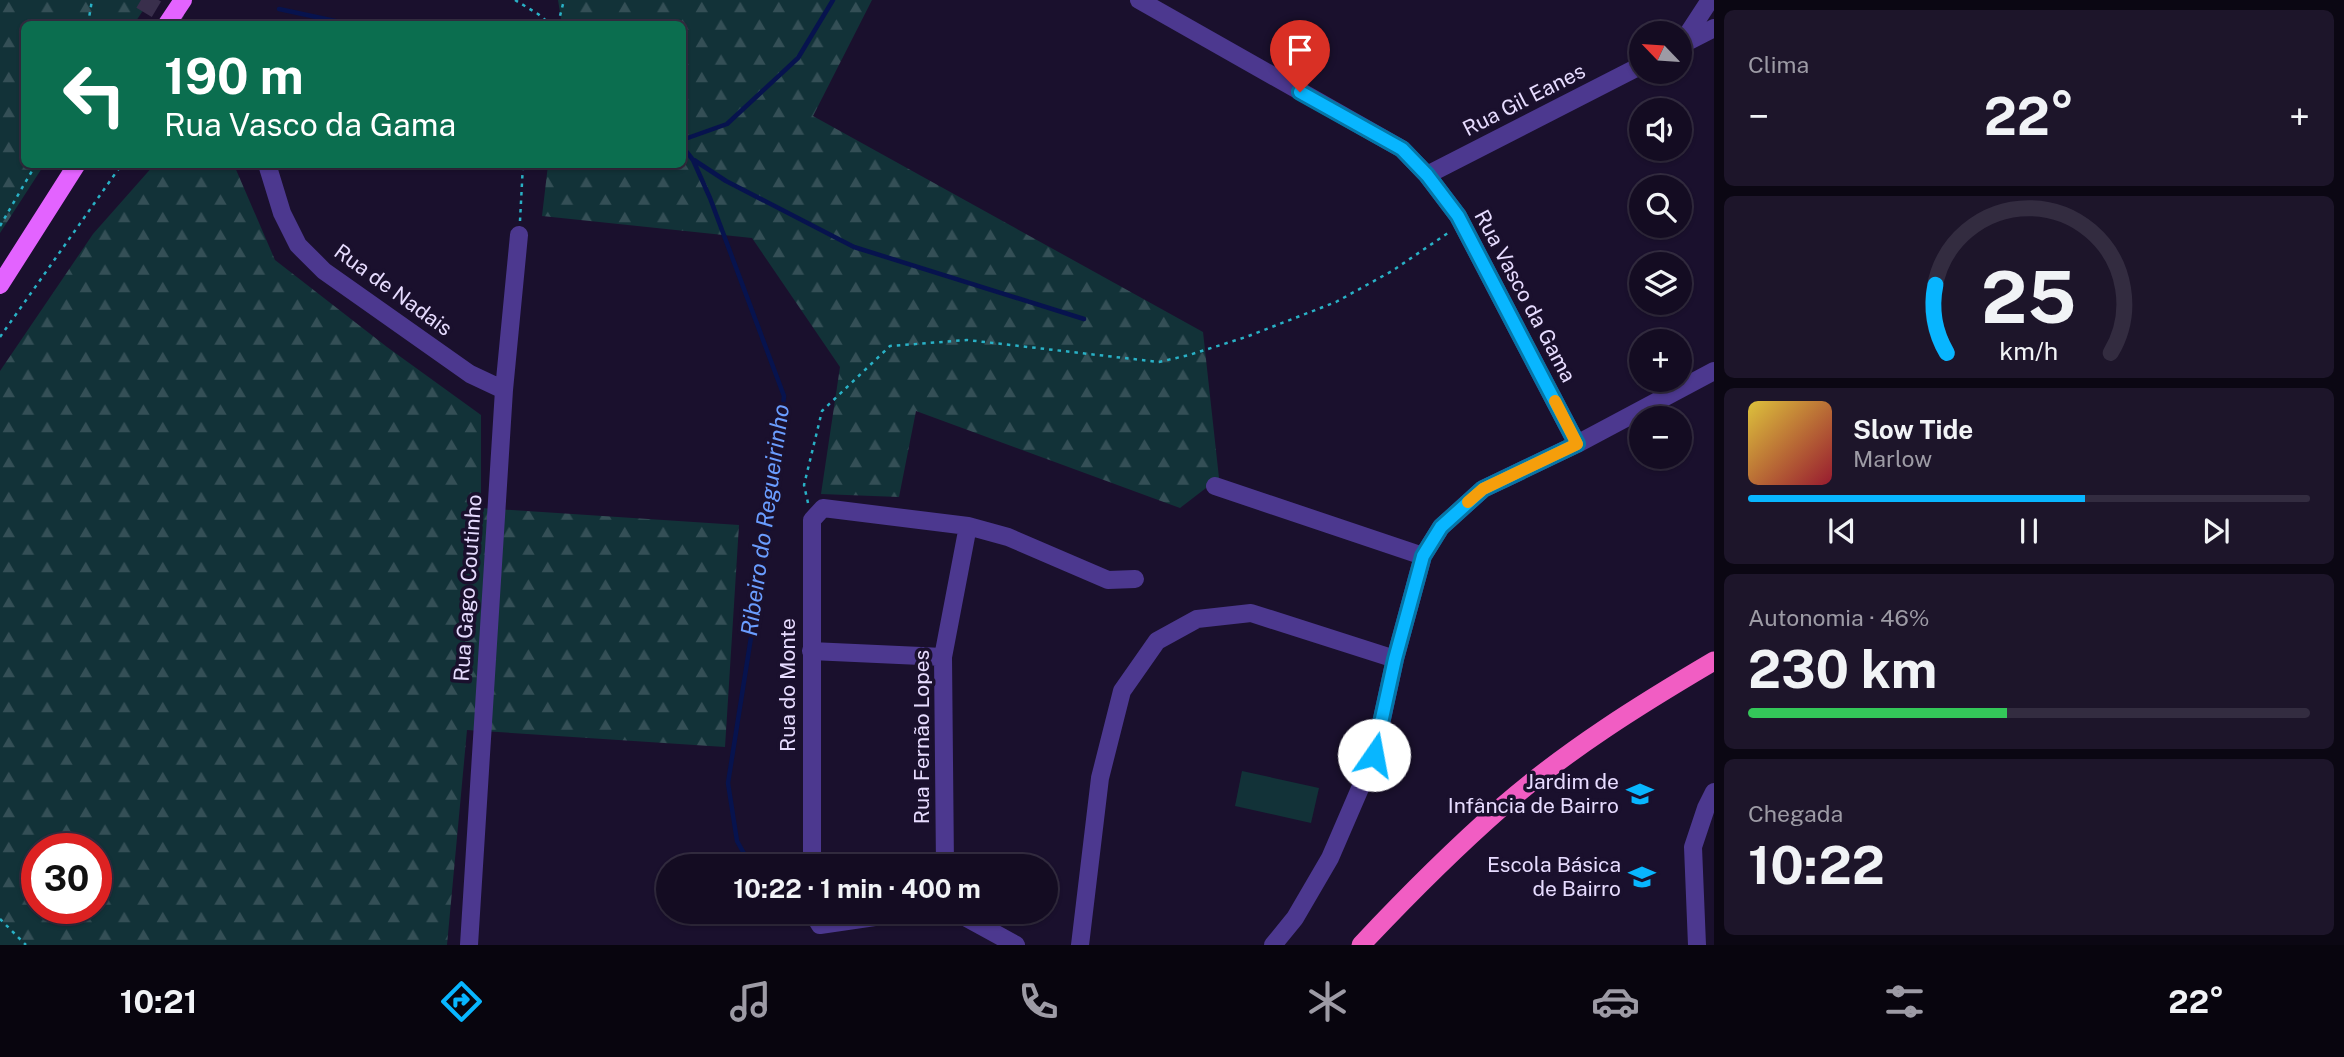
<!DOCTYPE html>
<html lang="pt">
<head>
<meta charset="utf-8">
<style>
  :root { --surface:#140c22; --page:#1d152a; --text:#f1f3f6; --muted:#9d9ba5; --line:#332c40; --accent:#08b6ff }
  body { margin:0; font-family:"Public Sans",sans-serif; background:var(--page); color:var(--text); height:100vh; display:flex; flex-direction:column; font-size:26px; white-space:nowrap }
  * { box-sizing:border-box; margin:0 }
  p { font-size:23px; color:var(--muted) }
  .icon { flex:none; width:38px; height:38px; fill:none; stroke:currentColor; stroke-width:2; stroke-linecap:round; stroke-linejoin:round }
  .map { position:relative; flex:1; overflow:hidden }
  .drawer { display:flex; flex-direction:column; gap:10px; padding:10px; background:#0b0713; width:630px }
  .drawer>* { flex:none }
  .top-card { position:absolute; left:21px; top:21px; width:665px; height:147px; border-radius:10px; box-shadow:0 2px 5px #0004,0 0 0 2px var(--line); background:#0b6e4f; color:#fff; overflow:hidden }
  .needle { width:46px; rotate:295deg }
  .controls { position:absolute; left:1629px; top:21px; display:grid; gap:14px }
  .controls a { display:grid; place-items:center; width:63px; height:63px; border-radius:50%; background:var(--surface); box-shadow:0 2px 5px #0004,0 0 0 2px var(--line); font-size:35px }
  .speed { position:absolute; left:21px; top:833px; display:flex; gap:14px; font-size:35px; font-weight:700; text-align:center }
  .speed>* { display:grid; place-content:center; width:91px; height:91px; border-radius:50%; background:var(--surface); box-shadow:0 2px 5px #0004,0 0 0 2px var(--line); line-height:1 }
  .speed .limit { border:10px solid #d22; background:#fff; color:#111 }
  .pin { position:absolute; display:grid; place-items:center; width:60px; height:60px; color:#fff; margin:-72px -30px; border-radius:50% 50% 50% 0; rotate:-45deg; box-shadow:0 0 7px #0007 }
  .pin .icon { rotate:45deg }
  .me { position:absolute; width:77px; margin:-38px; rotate:12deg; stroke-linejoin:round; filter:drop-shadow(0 0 5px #0008) }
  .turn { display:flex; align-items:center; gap:24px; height:147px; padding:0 28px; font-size:32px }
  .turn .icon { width:91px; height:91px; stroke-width:2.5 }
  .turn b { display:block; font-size:49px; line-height:60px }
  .big { font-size:52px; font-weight:700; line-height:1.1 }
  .drawer .widget { flex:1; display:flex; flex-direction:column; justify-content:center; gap:10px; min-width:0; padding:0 24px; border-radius:10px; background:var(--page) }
  .drawer .dial { align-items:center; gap:0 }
  .dial svg { height:182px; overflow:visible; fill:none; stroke:var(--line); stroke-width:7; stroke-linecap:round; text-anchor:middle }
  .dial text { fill:var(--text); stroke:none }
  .song { display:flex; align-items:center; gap:21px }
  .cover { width:84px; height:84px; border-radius:10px; background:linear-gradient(135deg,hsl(50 70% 55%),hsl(350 70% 35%)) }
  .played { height:7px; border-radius:4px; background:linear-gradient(90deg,var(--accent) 60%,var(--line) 60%) }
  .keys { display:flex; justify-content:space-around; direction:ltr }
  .heat { display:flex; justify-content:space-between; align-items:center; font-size:38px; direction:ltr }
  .charge { height:10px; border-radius:5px; background:linear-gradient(90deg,#34c759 46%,var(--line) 0) }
  .trip { position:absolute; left:656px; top:854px; width:402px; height:70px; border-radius:35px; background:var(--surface); box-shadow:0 2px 5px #0004,0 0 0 2px var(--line); font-weight:700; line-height:70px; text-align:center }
  .menu { display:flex; height:112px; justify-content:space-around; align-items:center; background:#08050e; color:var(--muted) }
  .menu .icon { width:49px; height:49px }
  .menu .active { color:var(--accent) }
  .menu b { font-size:32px; color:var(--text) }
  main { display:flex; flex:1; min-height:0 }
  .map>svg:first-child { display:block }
  .grass { fill:#123238 }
  .forest { fill:url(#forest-firs); fill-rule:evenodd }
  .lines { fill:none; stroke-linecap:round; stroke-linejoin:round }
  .stream { stroke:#07134e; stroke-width:4.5 }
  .minor-tunnel { stroke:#392f4c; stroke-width:18; stroke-dasharray:18 9; stroke-linecap:butt }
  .path { stroke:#29b1c6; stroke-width:2.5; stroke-dasharray:3.5 5; stroke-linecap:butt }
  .minor { stroke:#4c388f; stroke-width:18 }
  .primary { stroke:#e363ff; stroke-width:18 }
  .trunk { stroke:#f15dc3; stroke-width:19 }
  .route-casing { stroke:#0576a6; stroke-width:18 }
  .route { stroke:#08b6ff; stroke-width:12 }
  .slow { stroke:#f59e0b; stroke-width:12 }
  .labels { text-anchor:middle; stroke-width:7; stroke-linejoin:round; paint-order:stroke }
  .street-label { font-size:21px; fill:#e7dcff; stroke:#1a102d }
  .poi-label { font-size:21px; fill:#e7dcff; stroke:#1a102d; text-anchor:end }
  .water-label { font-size:23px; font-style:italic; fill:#6a9dff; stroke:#1a102d }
</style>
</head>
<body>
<main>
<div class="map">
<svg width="1714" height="945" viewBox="0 0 1714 945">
  <defs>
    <pattern id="forest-firs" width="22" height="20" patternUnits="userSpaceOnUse" patternTransform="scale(1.75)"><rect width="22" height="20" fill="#123238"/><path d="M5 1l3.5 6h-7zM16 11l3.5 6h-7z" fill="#344f56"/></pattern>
  </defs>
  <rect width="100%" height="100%" fill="#1a102d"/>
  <!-- grass -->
  <path class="grass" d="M1242 771 1319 788 1311 823 1235 806Z"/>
  <!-- forest -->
  <path class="forest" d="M0 0H150L134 24H24V164L44 165 0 233Z
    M558 0H872L813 116 1203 332 1219 478 1180 508 916 411 899 497 821 494 840 367 752 238 542 216 548 165 682 164V24H562Z
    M154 165H234L275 260 387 347 481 415V508L739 525 725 747 467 730 447 945H0V371L93 234ZM37 849H96V908H37Z"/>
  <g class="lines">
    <!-- stream -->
    <path class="stream" d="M279 9 349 24
      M682 140 727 124 798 58 833 0
      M682 146 693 160 710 198 784 396 773 498 728 783 737 841 751 866
      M694 160 726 181 854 247 1084 319"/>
    <!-- minor-tunnel -->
    <path class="minor-tunnel" d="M141 0 181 24"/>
    <!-- path -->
    <path class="path" d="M515 0 538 14 550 24
      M88 24 92 0
      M558 24 564 0
      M520 221 523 164
      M0 226 36 164
      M0 337 122 164
      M808 503 804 485 822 411 890 346 967 340 1159 362 1189 355 1246 337 1336 302 1392 271 1448 233
      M0 919 26 945"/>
    <!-- minor -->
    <path class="minor" d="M1139 0 1402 149 1427 175 1458 216 1577 444
      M1683 44 1714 28
      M1680 46 1710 0
      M267 164 282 213 298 245 324 271 470 374 504 390
      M1427 175 1642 65
      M1215 486 1423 556
      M811 651 943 657
      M812 866V520L823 508 968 526 1008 537 1108 580 1135 579
      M945 866 943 657 968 526
      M812 912 820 925 909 912
      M956 912 1016 945
      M469 945 504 390 519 235
      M1080 945 1100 778 1122 691 1157 641 1197 619 1251 613 1395 659
      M1273 945 1295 918 1330 858 1374 756 1395 659 1423 556 1441 527 1483 489 1577 444 1714 371
      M1697 945 1693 847 1706 808 1714 792"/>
    <!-- primary -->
    <path class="primary" d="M167 24 183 0
      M0 285 77 164"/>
    <!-- trunk -->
    <path class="trunk" d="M1361 945C1406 897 1453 850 1503 806 1567 750 1641 704 1714 661"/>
  </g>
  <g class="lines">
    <defs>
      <path id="route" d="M1300 92 1402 149 1427 175 1458 216 1577 444 1483 489 1441 527 1423 556 1395 659 1374 755"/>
    </defs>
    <!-- route casing -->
    <use href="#route" class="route-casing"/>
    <!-- route -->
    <use href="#route" class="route"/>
    <!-- slow -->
    <path class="slow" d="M1468 502 1483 489 1577 444 1555 401"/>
  </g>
  <!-- icons -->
  <defs>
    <symbol id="school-bare" viewBox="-9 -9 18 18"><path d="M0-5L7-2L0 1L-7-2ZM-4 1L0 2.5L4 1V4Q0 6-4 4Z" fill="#08b6ff" stroke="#1a102d" stroke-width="2.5" paint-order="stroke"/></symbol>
  </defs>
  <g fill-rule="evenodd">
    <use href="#school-bare" x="1621" y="775" width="38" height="38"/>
    <use href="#school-bare" x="1623" y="858" width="38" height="38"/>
  </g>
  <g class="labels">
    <!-- street labels -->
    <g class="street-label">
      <text transform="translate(1524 100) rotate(-27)" y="7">Rua Gil Eanes</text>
      <text transform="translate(393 290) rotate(36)" y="7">Rua de Nadais</text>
      <text transform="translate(1525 296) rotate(62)" y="7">Rua Vasco da Gama</text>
      <text transform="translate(468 588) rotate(-86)" y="7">Rua Gago Coutinho</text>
      <text transform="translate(788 685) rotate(-90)" y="7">Rua do Monte</text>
      <text transform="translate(922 737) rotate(-90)" y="7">Rua Fernão Lopes</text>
    </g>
    <!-- poi labels -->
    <g class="poi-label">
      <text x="1619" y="789">Jardim de<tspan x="1619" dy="24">Infância de Bairro</tspan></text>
      <text x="1621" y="872">Escola Básica<tspan x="1621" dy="24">de Bairro</tspan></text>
    </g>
    <!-- water labels -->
    <g class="water-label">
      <text transform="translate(765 520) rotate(-82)" y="8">Ribeiro do Regueirinho</text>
    </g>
  </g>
</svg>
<div class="controls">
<a><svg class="needle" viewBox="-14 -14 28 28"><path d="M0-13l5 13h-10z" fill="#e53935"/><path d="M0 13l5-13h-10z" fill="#9d9ba5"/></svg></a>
<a><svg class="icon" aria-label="sound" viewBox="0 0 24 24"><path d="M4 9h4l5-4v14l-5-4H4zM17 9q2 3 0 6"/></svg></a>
<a><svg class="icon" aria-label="search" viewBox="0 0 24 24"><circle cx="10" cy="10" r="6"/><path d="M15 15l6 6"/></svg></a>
<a><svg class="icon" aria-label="layers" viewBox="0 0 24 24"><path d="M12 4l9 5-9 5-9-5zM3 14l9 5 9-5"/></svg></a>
<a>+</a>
<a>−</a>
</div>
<div class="speed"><div class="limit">30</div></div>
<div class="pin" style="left:1300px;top:92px;background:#d93025"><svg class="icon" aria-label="arrive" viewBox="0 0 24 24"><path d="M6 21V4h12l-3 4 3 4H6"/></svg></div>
<svg class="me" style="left:1374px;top:755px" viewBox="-20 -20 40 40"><circle r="19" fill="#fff"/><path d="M0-13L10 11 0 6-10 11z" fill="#08b6ff"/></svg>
<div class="trip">10:22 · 1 min · 400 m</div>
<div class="top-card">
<div class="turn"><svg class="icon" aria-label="left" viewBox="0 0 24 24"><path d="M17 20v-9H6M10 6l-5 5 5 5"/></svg><div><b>190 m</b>Rua Vasco da Gama</div></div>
</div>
</div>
<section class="drawer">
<div class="widget"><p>Clima</p>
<div class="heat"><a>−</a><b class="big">22°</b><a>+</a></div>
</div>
<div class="widget dial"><svg viewBox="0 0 100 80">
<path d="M14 69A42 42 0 1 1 86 69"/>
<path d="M14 69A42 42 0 0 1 9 39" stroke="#08b6ff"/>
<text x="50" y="56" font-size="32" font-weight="700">25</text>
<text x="50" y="72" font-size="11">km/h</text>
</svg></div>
<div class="widget">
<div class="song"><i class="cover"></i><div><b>Slow Tide</b><p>Marlow</p></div></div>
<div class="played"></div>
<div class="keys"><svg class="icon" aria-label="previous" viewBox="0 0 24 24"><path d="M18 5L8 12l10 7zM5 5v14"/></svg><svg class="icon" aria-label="pause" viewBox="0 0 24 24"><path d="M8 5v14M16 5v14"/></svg><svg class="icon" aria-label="next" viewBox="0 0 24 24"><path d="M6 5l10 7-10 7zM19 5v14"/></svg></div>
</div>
<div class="widget"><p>Autonomia · 46%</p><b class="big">230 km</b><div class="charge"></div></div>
<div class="widget"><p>Chegada</p><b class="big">10:22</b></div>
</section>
</main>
<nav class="menu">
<b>10:21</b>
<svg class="icon active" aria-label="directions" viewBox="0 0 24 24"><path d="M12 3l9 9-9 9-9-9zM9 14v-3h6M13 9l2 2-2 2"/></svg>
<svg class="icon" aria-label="music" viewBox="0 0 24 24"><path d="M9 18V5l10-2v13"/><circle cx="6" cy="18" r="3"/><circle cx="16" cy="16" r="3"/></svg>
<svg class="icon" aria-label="phone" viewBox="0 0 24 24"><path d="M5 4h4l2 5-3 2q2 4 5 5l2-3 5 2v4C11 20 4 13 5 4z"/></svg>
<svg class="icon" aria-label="climate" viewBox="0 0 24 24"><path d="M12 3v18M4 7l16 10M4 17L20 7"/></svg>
<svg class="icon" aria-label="car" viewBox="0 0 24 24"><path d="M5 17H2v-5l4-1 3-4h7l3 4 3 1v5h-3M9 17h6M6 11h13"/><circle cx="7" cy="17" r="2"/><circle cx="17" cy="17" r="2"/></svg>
<svg class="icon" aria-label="filters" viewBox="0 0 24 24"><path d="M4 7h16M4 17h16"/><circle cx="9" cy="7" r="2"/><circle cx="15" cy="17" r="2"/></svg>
<b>22°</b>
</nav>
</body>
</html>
